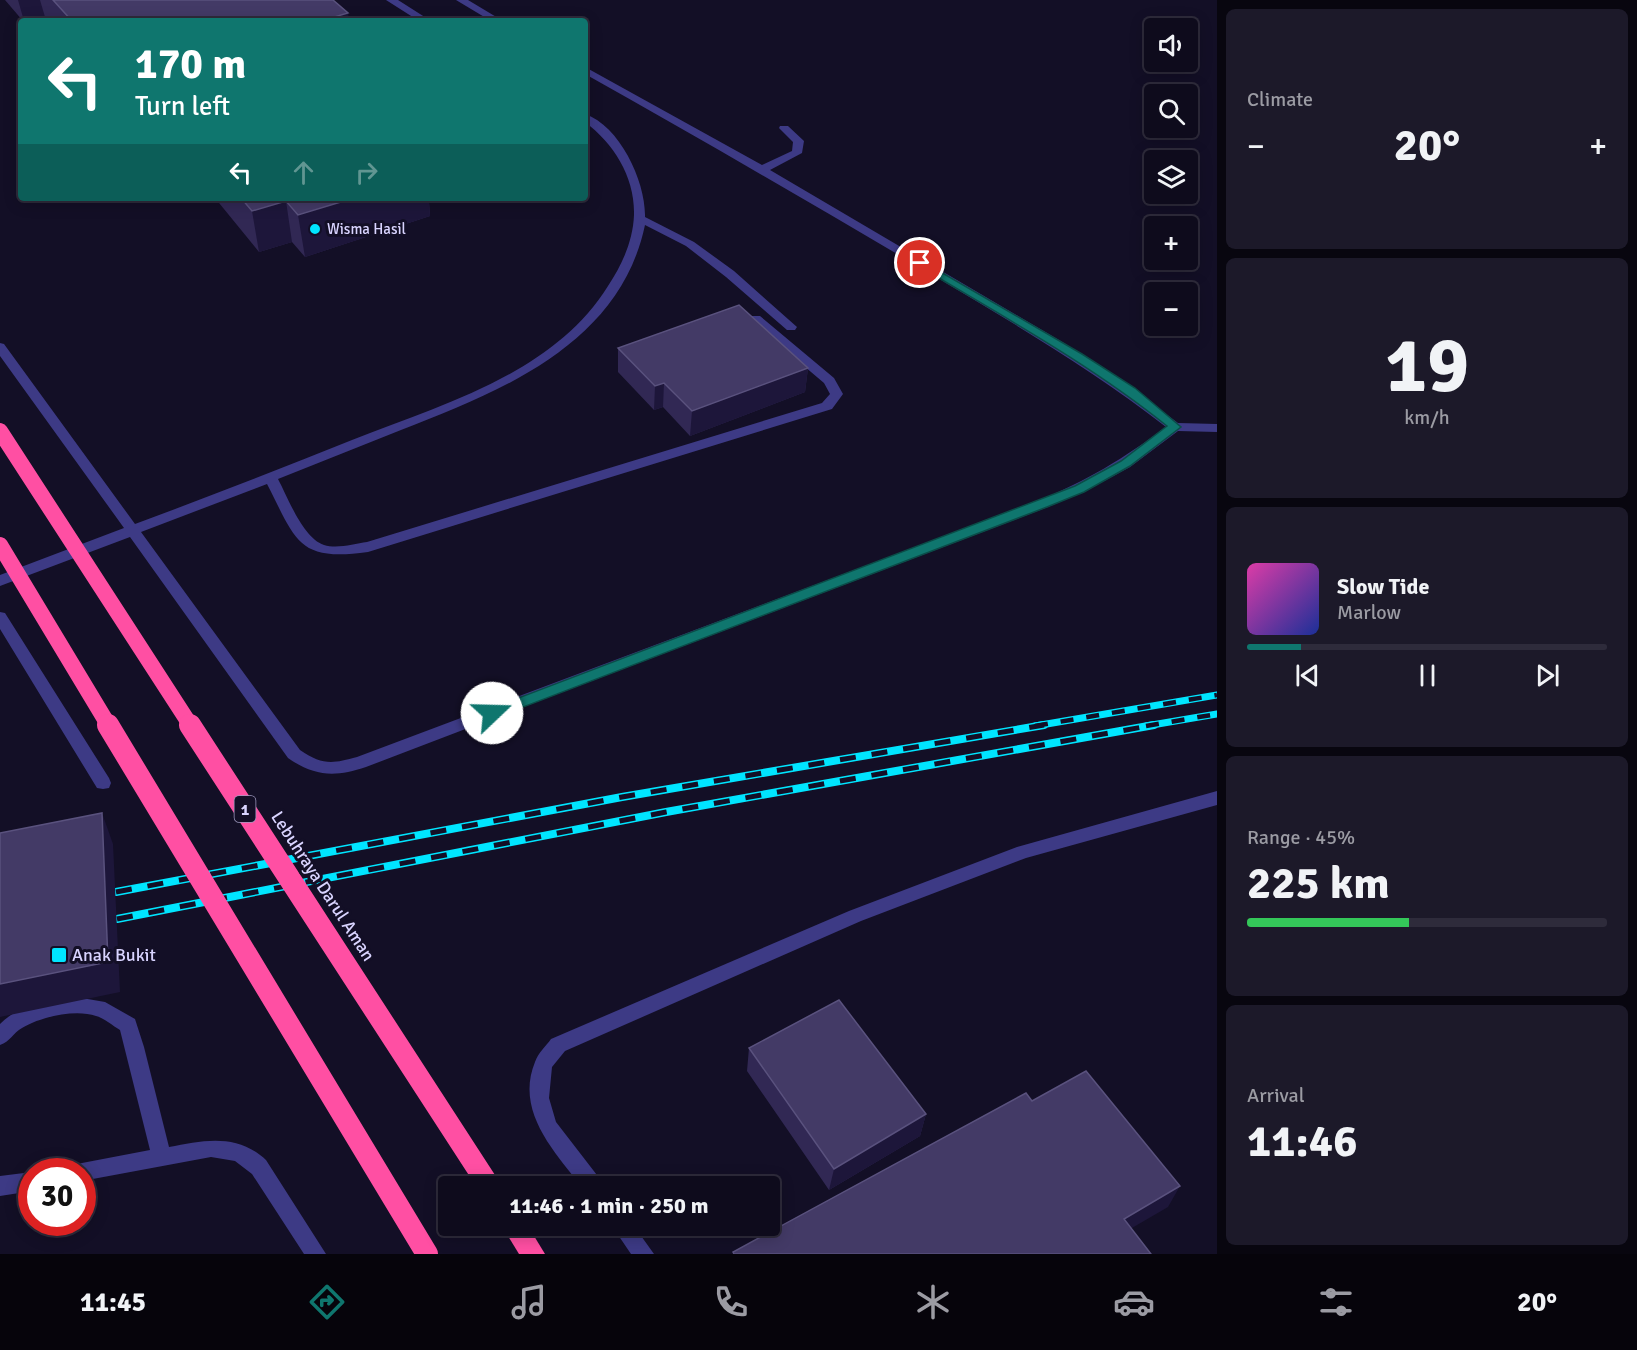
<!DOCTYPE html>
<html lang="en">
<head>
<meta charset="utf-8">
<style>
  :root { --surface:#0e0b1c; --page:#1c1929; --text:#f1f3f6; --muted:#9b9ba3; --line:#2e2b3b; --accent:#0f766e }
  body { margin:0; font-family:Signika,sans-serif; background:var(--page); color:var(--text); height:100vh; display:flex; flex-direction:column; font-size:22px; white-space:nowrap }
  * { box-sizing:border-box; margin:0 }
  p { font-size:20px; color:var(--muted) }
  .icon { flex:none; width:33px; height:33px; fill:none; stroke:currentColor; stroke-width:2; stroke-linecap:round; stroke-linejoin:round }
  .map { position:relative; flex:1; overflow:hidden }
  .panel { display:flex; flex-direction:column; gap:9px; padding:9px; background:#08060f; width:420px }
  .panel>* { flex:none }
  .hud { position:absolute; left:18px; top:18px; width:570px; height:183px; border-radius:6px; box-shadow:0 3px 15px #0003,0 0 0 2px var(--line); background:#0f766e; color:#fff; overflow:hidden }
  .controls { position:absolute; left:1144px; top:18px; display:grid; gap:12px }
  .controls a { display:grid; place-items:center; width:54px; height:54px; border-radius:6px; background:var(--surface); box-shadow:0 3px 15px #0003,0 0 0 2px var(--line); font-size:30px }
  .speed { position:absolute; left:18px; top:1158px; display:flex; gap:12px; font-size:30px; font-weight:700; text-align:center }
  .speed>* { display:grid; place-content:center; width:78px; height:78px; border-radius:50%; background:var(--surface); box-shadow:0 3px 15px #0003,0 0 0 2px var(--line); line-height:1 }
  .speed .limit { border:9px solid #d22; background:#fff; color:#111 }
  .pin { position:absolute; display:grid; place-items:center; width:51px; height:51px; color:#fff; margin:-26px; border:3px solid #fff; border-radius:50%; box-shadow:0 2px 6px #0007 }
  .me { position:absolute; width:66px; margin:-33px; rotate:69deg; stroke-linejoin:round; filter:drop-shadow(0 0 4px #0008) }
  .turn { display:flex; align-items:center; gap:21px; height:126px; padding:0 18px; font-size:27px }
  .turn .icon { width:78px; height:78px; stroke-width:2.5 }
  .turn b { display:block; font-size:42px; line-height:51px }
  .lanes { display:flex; align-items:center; height:57px; padding:0 18px; background:#0003; justify-content:center; gap:30px; direction:ltr }
  .lanes .off { opacity:.35 }
  .big { font-size:45px; font-weight:700; line-height:1.1 }
  .panel .widget { flex:1; display:flex; flex-direction:column; justify-content:center; gap:9px; min-width:0; padding:0 21px; border-radius:9px; background:var(--page) }
  .panel .dial { align-items:center; gap:0 }
  .dial b { font-size:78px; line-height:1 }
  .song { display:flex; align-items:center; gap:18px }
  .cover { width:72px; height:72px; border-radius:9px; background:linear-gradient(135deg,hsl(320 70% 55%),hsl(230 70% 35%)) }
  .played { height:6px; border-radius:3px; background:linear-gradient(90deg,var(--accent) 15%,var(--line) 15%) }
  .keys { display:flex; justify-content:space-around; direction:ltr }
  .heat { display:flex; justify-content:space-between; align-items:center; font-size:33px; direction:ltr }
  .charge { height:9px; border-radius:4px; background:linear-gradient(90deg,#34c759 45%,var(--line) 0) }
  .trip { position:absolute; left:438px; top:1176px; width:342px; height:60px; border-radius:6px; background:var(--surface); box-shadow:0 3px 15px #0003,0 0 0 2px var(--line); font-weight:700; line-height:60px; text-align:center }
  .dock { display:flex; height:96px; justify-content:space-around; align-items:center; background:#06040b; color:var(--muted) }
  .dock .icon { width:42px; height:42px }
  .dock .selected { color:var(--accent) }
  .dock b { font-size:27px; color:var(--text) }
  main { display:flex; flex:1; min-height:0 }
  .map>svg:first-child { display:block }
  .lines { fill:none; stroke-linecap:round; stroke-linejoin:round }
  .minor { fill:#3d3a85; fill-rule:evenodd }
  .highway { fill:#ff4fa3; fill-rule:evenodd }
  .rail-far1-casing { stroke:#00e5ff; stroke-width:7 }
  .rail-casing { stroke:#00e5ff; stroke-width:8 }
  .rail-far1 { stroke:#130f26; stroke-width:4.5; stroke-dasharray:13; stroke-linecap:butt }
  .rail { stroke:#130f26; stroke-width:5; stroke-dasharray:16; stroke-linecap:butt }
  .highway-bridge-far1 { stroke:#ff4fa3; stroke-width:16 }
  .highway-bridge { stroke:#ff4fa3; stroke-width:22 }
  .wall { fill:#312854 }
  .shaded-wall { fill:#1d163a }
  .building { fill:#433a66; stroke:#5a527e; stroke-width:1.5 }
  .route { fill:#0f766e; stroke:#0a4d48; stroke-width:1.5 }
  .poi-dot { fill:#00e5ff; stroke:#130f26; stroke-width:2 }
  .labels { text-anchor:middle; stroke-width:6; stroke-linejoin:round; paint-order:stroke }
  .far-poi-label { font-size:15px; fill:#d9d4ff; stroke:#130f26; text-anchor:start }
  .shield { fill:#130f26; stroke:#9e99be; stroke-width:1.5 }
  .shield-label { font-size:16px; font-weight:bold; fill:#d9d4ff }
  .street-label { font-size:18px; fill:#d9d4ff; stroke:#130f26 }
  .poi-label { font-size:18px; fill:#d9d4ff; stroke:#130f26; text-anchor:start }
</style>
</head>
<body>
<main>
<div class="map">
<svg width="1217" height="1254" viewBox="0 0 1217 1254">
  <rect width="100%" height="100%" fill="#130f26"/>
  <g class="lines">
    <!-- minor -->
    <path class="minor" d="M386 0H398L431 21H419Z
      M456 0H468L503 21H491Z
      M585 67 762 165 792 151 793 142 779 128 780 126H788L804 141 802 153 770 170 1064 343 1123 382 1178 423 1217 424V432L1178 431 1130 467 1084 492 1048 507 366 767C336 777 315 777 288 758L130 537 0 586V575L124 528 0 356V343L4 344 135 524C208 497 280 469 352 440 443 404 553 374 608 286 622 265 633 241 634 215 635 177 614 144 585 122V114C620 126 646 182 645 217L694 242 734 271 797 327 795 330H787L726 277 686 246 645 225C620 344 502 391 401 430 360 446 319 463 278 479 288 498 303 538 324 545 337 549 354 544 367 542L822 403 830 394 824 383 752 322 750 319 752 316H760L834 378 843 394 832 409 368 552C297 562 296 540 267 484L141 532 300 750C322 765 332 764 357 757L1038 501C1088 480 1123 459 1166 427 1092 369 1011 322 931 274 816 206 701 139 585 74Z
      M0 612 5 613 109 778 111 783 109 788 103 789 97 788 0 629Z
      M1217 791V805L1026 858 861 921 565 1051 552 1067 549 1098 556 1122 600 1179 603 1186H581C554 1151 515 1111 535 1062 538 1053 546 1046 551 1039L849 911 1017 847Z
      M76 997 105 1002 135 1019 144 1047 169 1147C204 1140 237 1133 266 1160L326 1254H304L252 1174 235 1161 211 1157 82 1181V1172H72L75 1165 82 1163 150 1150 120 1030C113 1026 104 1018 96 1016 75 1009 40 1017 22 1028 13 1033 10 1042 0 1045V1024C19 1004 50 1002 76 997Z
      M32 1172V1191L0 1196V1176Z
      M612 1226H634L654 1254H631Z"/>
    <!-- highway -->
    <path class="highway" d="M502 1226H528L545 1254H519Z"/>
    <defs>
      <path id="rail-far1" d="M1035 726 1217 695
        M1146 726 1217 714"/>
      <path id="rail" d="M116 892 622 797 1044 725
        M117 919 666 812 1154 725"/>
    </defs>
    <!-- rail-far1 casing -->
    <use href="#rail-far1" class="rail-far1-casing"/>
    <!-- rail casing -->
    <use href="#rail" class="rail-casing"/>
    <!-- rail-far1 -->
    <use href="#rail-far1" class="rail-far1"/>
    <!-- rail -->
    <use href="#rail" class="rail"/>
    <!-- highway-bridge-far1 -->
    <path class="highway-bridge-far1" d="M0 431 191 726
      M0 545 109 726"/>
    <!-- highway-bridge -->
    <path class="highway-bridge" d="M108 725 427 1254
      M190 725 489 1186"/>
  </g>
  <!-- wall -->
  <path class="wall" d="M5 0H333L349 21H48L45 17 30 21H23Z
    M215 198H440V199L429 202 430 216 305 257 292 242 259 252Z
    M618 348 808 368 805 392 690 436 663 407 654 410 618 372Z
    M749 1048 926 1114 920 1136 829 1190 747 1071Z"/>
  <!-- shaded-wall -->
  <path class="shaded-wall" d="M18 0H40L45 17 30 21H24Z
    M348 13 349 21H321Z
    M354 198H440V199L429 202 430 216 305 257 298 215Z
    M286 201 292 242 259 252 252 211Z
    M808 368 805 392 690 436 692 411Z
    M664 383 663 407 654 410 655 386Z
    M102 813 113 844 120 992 0 1017V984Z
    M926 1114 920 1136 829 1190 834 1169Z
    M1180 1186 1168 1207 1113 1239 1124 1219Z"/>
  <!-- building -->
  <path class="building" d="M53 0H333L348 13 321 21H72Z
    M241 198H354L298 215 286 201 252 211Z
    M739 305 808 368 692 411 664 383 655 386 618 348Z
    M102 813 108 962 0 984V833Z
    M839 1000 926 1114 834 1169 749 1048Z
    M1086 1071 1180 1186 1124 1219 1151 1254H734L733 1252 1026 1093 1032 1101Z"/>
  <!-- route -->
  <path class="route" d="M920 260 1082 354 1135 388 1181 427 1130 466 1084 492 1047 507 497 717H487L485 713 487 710 1075 486 1121 461 1167 426C1090 364 1002 316 917 265V261Z"/>
  <!-- markers -->
  <g class="poi-dot">
    <circle cx="315" cy="229" r="6"/>
    <rect x="51" y="947" width="16" height="16" rx="3"/>
  </g>
  <g class="labels">
    <!-- far-poi labels -->
    <g class="far-poi-label">
      <text x="327" y="234">Wisma Hasil</text>
    </g>
    <!-- shield labels -->
    <rect class="shield" x="234.5" y="796" width="21" height="26" rx="4.5"/>
    <g class="shield-label">
      <text x="245" y="815">1</text>
    </g>
    <!-- street labels -->
    <g class="street-label">
      <text transform="translate(323 886) rotate(57)" y="6">Lebuhraya Darul Aman</text>
    </g>
    <!-- poi labels -->
    <g class="poi-label">
      <text x="72" y="961">Anak Bukit</text>
    </g>
  </g>
</svg>
<div class="controls">
<a><svg class="icon" aria-label="sound" viewBox="0 0 24 24"><path d="M4 9h4l5-4v14l-5-4H4zM17 9q2 3 0 6"/></svg></a>
<a><svg class="icon" aria-label="search" viewBox="0 0 24 24"><circle cx="10" cy="10" r="6"/><path d="M15 15l6 6"/></svg></a>
<a><svg class="icon" aria-label="layers" viewBox="0 0 24 24"><path d="M12 4l9 5-9 5-9-5zM3 14l9 5 9-5"/></svg></a>
<a>+</a>
<a>−</a>
</div>
<div class="speed"><div class="limit">30</div></div>
<div class="pin" style="left:920px;top:263px;background:#d93025"><svg class="icon" aria-label="arrive" viewBox="0 0 24 24"><path d="M6 21V4h12l-3 4 3 4H6"/></svg></div>
<svg class="me" style="left:492px;top:713px" viewBox="-20 -20 40 40"><circle r="19" fill="#fff"/><path d="M0-13L10 11 0 6-10 11z" fill="#0f766e"/></svg>
<div class="trip">11:46 · 1 min · 250 m</div>
<div class="hud">
<div class="turn"><svg class="icon" aria-label="left" viewBox="0 0 24 24"><path d="M17 20v-9H6M10 6l-5 5 5 5"/></svg><div><b>170 m</b>Turn left</div></div>
<div class="lanes"><svg class="icon" aria-label="left" viewBox="0 0 24 24"><path d="M17 20v-9H6M10 6l-5 5 5 5"/></svg><svg class="icon off" aria-label="ahead" viewBox="0 0 24 24"><path d="M12 20V5M6 11l6-6 6 6"/></svg><svg class="icon off" aria-label="right" viewBox="0 0 24 24"><path d="M7 20v-9h11M14 6l5 5-5 5"/></svg></div>
</div>
</div>
<section class="panel">
<div class="widget"><p>Climate</p>
<div class="heat"><a>−</a><b class="big">20°</b><a>+</a></div>
</div>
<div class="widget dial"><b>19</b><p>km/h</p></div>
<div class="widget">
<div class="song"><i class="cover"></i><div><b>Slow Tide</b><p>Marlow</p></div></div>
<div class="played"></div>
<div class="keys"><svg class="icon" aria-label="previous" viewBox="0 0 24 24"><path d="M18 5L8 12l10 7zM5 5v14"/></svg><svg class="icon" aria-label="pause" viewBox="0 0 24 24"><path d="M8 5v14M16 5v14"/></svg><svg class="icon" aria-label="next" viewBox="0 0 24 24"><path d="M6 5l10 7-10 7zM19 5v14"/></svg></div>
</div>
<div class="widget"><p>Range · 45%</p><b class="big">225 km</b><div class="charge"></div></div>
<div class="widget"><p>Arrival</p><b class="big">11:46</b></div>
</section>
</main>
<nav class="dock">
<b>11:45</b>
<svg class="icon selected" aria-label="directions" viewBox="0 0 24 24"><path d="M12 3l9 9-9 9-9-9zM9 14v-3h6M13 9l2 2-2 2"/></svg>
<svg class="icon" aria-label="music" viewBox="0 0 24 24"><path d="M9 18V5l10-2v13"/><circle cx="6" cy="18" r="3"/><circle cx="16" cy="16" r="3"/></svg>
<svg class="icon" aria-label="phone" viewBox="0 0 24 24"><path d="M5 4h4l2 5-3 2q2 4 5 5l2-3 5 2v4C11 20 4 13 5 4z"/></svg>
<svg class="icon" aria-label="climate" viewBox="0 0 24 24"><path d="M12 3v18M4 7l16 10M4 17L20 7"/></svg>
<svg class="icon" aria-label="car" viewBox="0 0 24 24"><path d="M5 17H2v-5l4-1 3-4h7l3 4 3 1v5h-3M9 17h6M6 11h13"/><circle cx="7" cy="17" r="2"/><circle cx="17" cy="17" r="2"/></svg>
<svg class="icon" aria-label="filters" viewBox="0 0 24 24"><path d="M4 7h16M4 17h16"/><circle cx="9" cy="7" r="2"/><circle cx="15" cy="17" r="2"/></svg>
<b>20°</b>
</nav>
</body>
</html>
